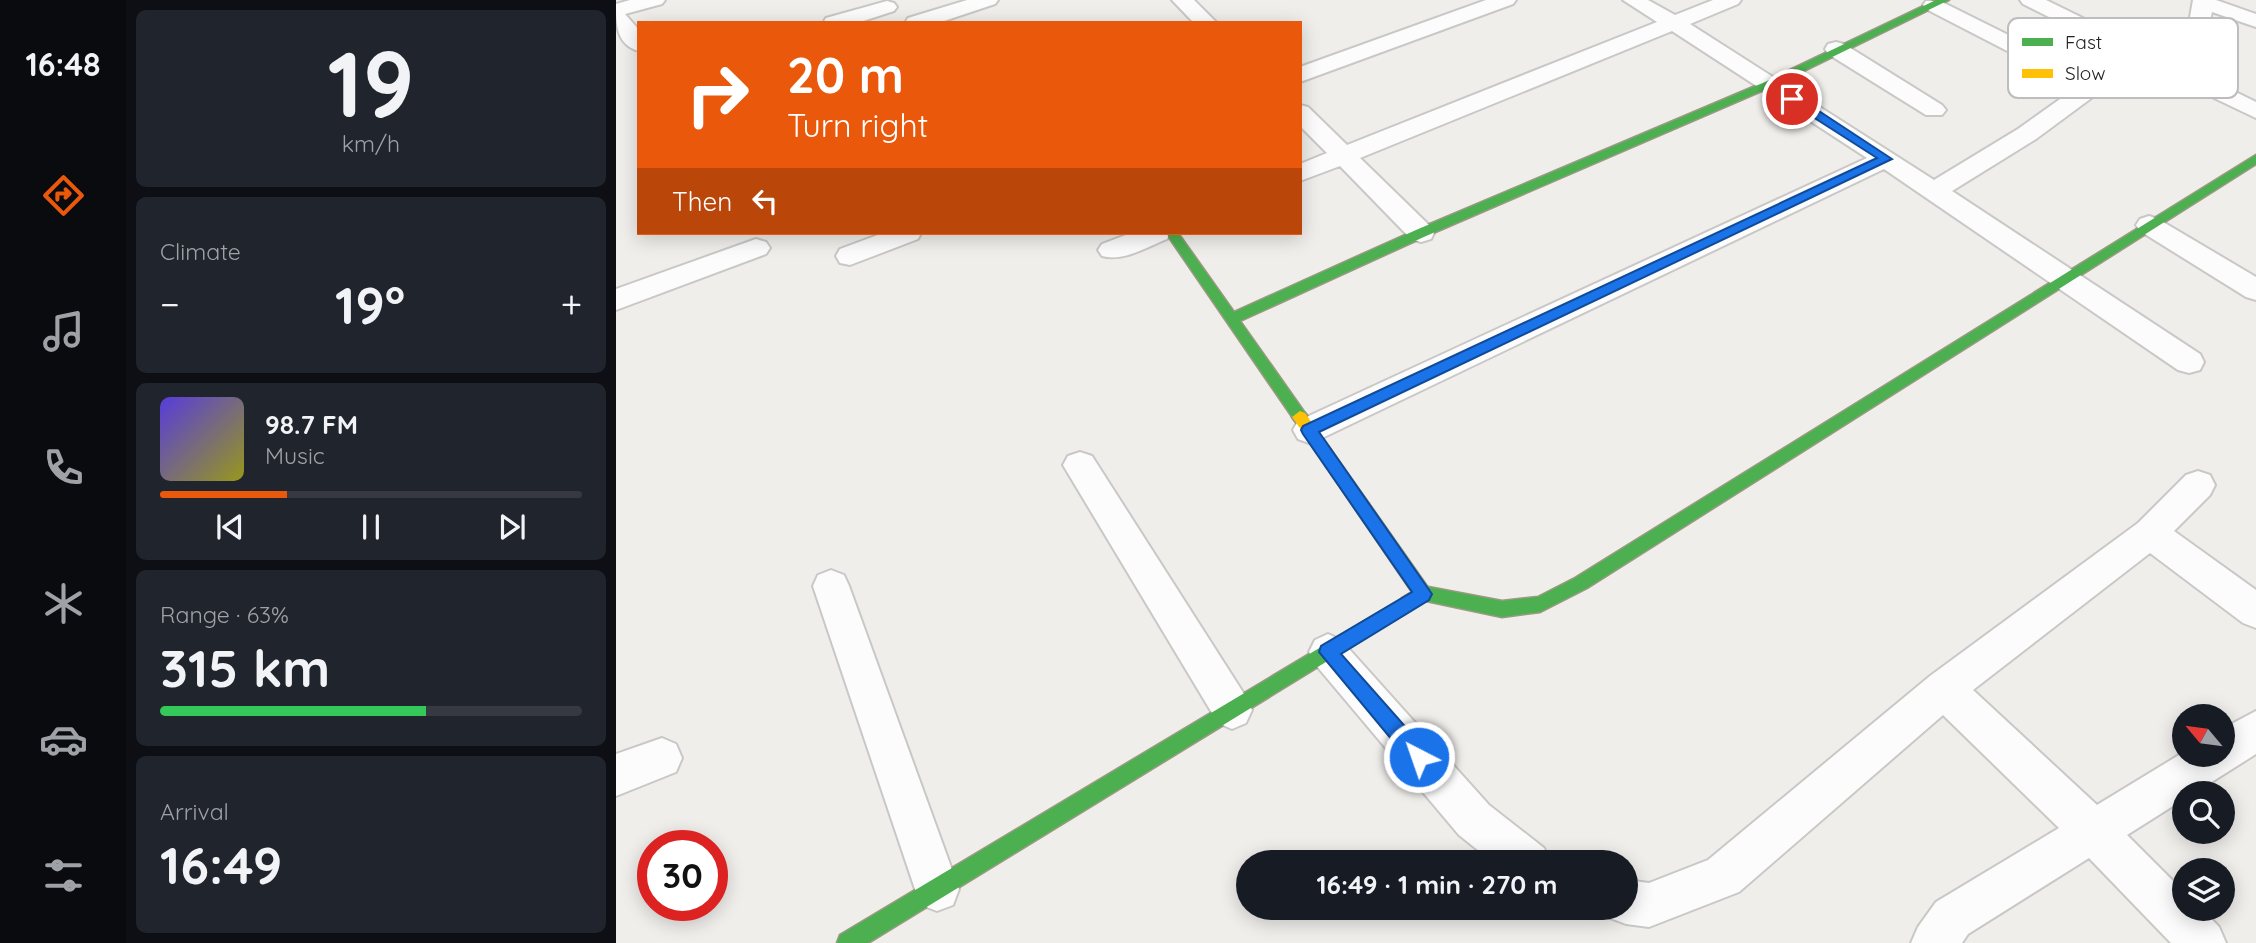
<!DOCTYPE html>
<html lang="en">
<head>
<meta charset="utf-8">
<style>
  :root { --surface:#171b24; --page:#20242c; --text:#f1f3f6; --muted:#9ea1a6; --line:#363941; --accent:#ea580c }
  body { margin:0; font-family:Quicksand,sans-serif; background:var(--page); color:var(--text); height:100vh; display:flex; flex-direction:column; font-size:26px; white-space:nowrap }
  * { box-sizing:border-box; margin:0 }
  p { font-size:23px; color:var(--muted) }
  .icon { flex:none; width:38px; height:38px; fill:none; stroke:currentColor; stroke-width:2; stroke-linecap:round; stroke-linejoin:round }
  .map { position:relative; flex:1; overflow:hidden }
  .drawer { display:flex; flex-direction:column; gap:10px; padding:10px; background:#0d0f14; width:490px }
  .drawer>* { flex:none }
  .top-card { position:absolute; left:21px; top:21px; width:665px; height:214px; border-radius:0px; box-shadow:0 4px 18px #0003; background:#ea580c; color:#fff; overflow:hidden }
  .needle { width:46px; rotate:299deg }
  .buttons { position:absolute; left:1556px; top:704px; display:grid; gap:14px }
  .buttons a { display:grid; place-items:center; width:63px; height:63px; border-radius:50%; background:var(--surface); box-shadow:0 4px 18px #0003; font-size:35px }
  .speed { position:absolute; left:21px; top:830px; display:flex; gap:14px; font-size:35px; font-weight:700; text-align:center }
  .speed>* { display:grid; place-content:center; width:91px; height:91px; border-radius:50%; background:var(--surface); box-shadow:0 4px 18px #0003; line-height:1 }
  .speed .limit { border:10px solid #d22; background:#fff; color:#111 }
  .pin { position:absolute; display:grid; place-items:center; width:60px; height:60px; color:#fff; margin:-30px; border:4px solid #fff; border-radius:50%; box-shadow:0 2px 7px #0007 }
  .me { position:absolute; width:77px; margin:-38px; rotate:319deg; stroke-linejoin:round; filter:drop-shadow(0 0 5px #0008) }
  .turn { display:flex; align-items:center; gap:24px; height:147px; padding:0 35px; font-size:32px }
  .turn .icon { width:91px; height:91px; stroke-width:2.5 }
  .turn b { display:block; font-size:49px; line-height:60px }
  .then { display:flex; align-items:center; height:66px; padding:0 35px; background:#0003; gap:14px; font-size:26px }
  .big { font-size:52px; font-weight:800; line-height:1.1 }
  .drawer .card { flex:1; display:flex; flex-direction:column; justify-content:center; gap:10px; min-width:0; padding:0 24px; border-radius:10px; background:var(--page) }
  .drawer .dial { align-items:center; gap:0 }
  .dial b { font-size:91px; line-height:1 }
  .song { display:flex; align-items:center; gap:21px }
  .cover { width:84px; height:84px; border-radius:10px; background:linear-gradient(135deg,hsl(250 70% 55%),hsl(60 70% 35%)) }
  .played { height:7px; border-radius:4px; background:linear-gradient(90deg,var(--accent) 30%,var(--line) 30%) }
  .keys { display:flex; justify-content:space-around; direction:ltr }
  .heat { display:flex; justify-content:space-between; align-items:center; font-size:38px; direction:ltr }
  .charge { height:10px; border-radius:5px; background:linear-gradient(90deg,#34c759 63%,var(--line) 0) }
  .trip { position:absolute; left:620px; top:850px; width:402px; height:70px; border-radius:35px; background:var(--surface); box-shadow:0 4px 18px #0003; font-weight:800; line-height:70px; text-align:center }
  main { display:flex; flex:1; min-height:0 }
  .menu { display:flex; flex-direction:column; width:126px; justify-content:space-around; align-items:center; background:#090b0e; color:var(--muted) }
  .menu .icon { width:49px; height:49px }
  .menu .active { color:var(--accent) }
  .menu b { font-size:32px; color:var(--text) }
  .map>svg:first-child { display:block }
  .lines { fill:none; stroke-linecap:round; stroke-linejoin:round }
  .street-casing { stroke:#c9c8c7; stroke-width:4 }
  .fast-casing { stroke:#999a82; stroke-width:3 }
  .slow-casing { stroke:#999a82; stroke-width:3 }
  .street { fill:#fdfcfc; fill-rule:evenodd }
  .fast { fill:#4caf50; fill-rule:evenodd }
  .slow { fill:#ffc107; fill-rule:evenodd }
  .route { fill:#1a73e8; stroke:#114b97; stroke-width:2 }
  .key { fill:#fff; stroke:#bdbdbd; stroke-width:2 }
  .key-label { font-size:19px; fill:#222 }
</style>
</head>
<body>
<main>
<nav class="menu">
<b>16:48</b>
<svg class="icon active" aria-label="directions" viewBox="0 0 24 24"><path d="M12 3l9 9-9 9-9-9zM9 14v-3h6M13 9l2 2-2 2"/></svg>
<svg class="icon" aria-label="music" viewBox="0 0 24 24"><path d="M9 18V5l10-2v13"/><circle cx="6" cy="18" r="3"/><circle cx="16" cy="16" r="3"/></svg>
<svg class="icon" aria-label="phone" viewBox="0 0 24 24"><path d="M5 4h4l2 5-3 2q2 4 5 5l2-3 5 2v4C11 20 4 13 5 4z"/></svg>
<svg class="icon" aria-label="climate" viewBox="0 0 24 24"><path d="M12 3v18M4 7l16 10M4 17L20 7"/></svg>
<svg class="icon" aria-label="car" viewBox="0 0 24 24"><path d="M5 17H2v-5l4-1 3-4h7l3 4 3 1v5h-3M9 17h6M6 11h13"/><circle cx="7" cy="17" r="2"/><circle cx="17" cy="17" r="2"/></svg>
<svg class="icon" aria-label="filters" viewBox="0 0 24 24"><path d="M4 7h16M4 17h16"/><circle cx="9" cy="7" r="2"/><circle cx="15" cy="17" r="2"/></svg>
</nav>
<section class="drawer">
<div class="card dial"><b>19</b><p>km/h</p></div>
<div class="card"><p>Climate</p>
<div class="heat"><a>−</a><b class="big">19°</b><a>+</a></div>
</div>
<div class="card">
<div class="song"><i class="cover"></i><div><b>98.7 FM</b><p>Music</p></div></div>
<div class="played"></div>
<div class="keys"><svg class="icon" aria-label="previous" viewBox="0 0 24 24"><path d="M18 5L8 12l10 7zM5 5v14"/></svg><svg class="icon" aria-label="pause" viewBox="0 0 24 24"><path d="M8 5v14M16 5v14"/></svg><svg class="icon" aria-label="next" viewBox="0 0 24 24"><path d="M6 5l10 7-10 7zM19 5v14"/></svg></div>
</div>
<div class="card"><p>Range · 63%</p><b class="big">315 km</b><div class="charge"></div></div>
<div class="card"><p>Arrival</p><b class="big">16:49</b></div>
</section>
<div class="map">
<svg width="1640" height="943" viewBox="0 0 1640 943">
  <rect width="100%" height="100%" fill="#f0eeeb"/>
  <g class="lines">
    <defs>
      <path id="street" d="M14 0H49L46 4 9 14 23 30V51C0 45 0 23 0 4Z
        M351 0H382L379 4 322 23H289L292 18Z
        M556 0H578L601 23H578Z
        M870 0H900L897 4 684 82V67Z
        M1007 0H1032L1059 15 1097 0H1125L1122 4 1074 24 1318 180 1402 129 1461 87 1310 9 1307 5 1310 1H1324L1477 77 1515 58 1407 4 1404 0H1430L1532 50 1549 41 1573 23 1577 0H1600L1640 14V27L1596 12C1592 35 1570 48 1550 58L1640 102V118L1533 67 1485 91 1420 139 1336 191 1584 354 1588 362 1584 370 1573 373 1562 370 1268 169 704 439 693 443 682 439 677 430 682 421 1251 158 1056 31 744 158 815 227 818 233 815 239 805 242 795 239 724 166 684 181V164L711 153 684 126V105L692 107 731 145 1041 22Z
        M271 1 278 3 281 7 278 11 241 23H207L210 18Z
        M1220 42 1228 44 1326 105 1330 110 1326 115H1310L1212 54 1209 49 1212 44Z
        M1533 216 1542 219 1640 277V300L1630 297 1524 231 1520 225 1524 219Z
        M267 233H305L302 239 234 265 224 263 220 256 224 249Z
        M515 233H554L551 239C531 247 507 262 486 256L482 250 486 244Z
        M140 239 150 242 154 248 150 254 0 310V289Z
        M464 452 476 456 630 697 636 710 630 723 616 729 602 723 447 465 452 456Z
        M1582 471 1594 475 1599 485 1594 495 1558 531 1640 590V628L1627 623 1534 553 1357 690 1481 805 1568 752 1606 754V729L1640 711V754L1578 793H1568V799L1511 835 1568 892V908H1585L1603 927 1610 943H1555L1473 858 1352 934 1346 943H1295L1302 927 1320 902 1443 828 1327 715 1123 892 1033 927 1010 924 994 918 990 908H1010V880L1033 883 1092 860 1314 676 1522 523 1570 475Z
        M215 570 228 575 233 586 343 889 337 905 321 911 305 905 299 889 197 586 202 575Z
        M712 634 725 640 873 805 928 848 935 863H878L843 835 699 664 693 652 699 640Z
        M46 738 60 744 66 758 60 772 0 796V754Z"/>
      <path id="fast" d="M1320 0H1333L1157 86 810 236 624 321 689 413 692 417 684 423 679 421 550 233H562L618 312 800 230 1149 82Z
        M1640 155V164L971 588 924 612 886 617 801 599 798 594 801 589 807 586 886 601 922 597 959 578Z
        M792 595 798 598 801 603 798 608 252 943H221L224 935Z"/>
      <path id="slow" d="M684 411 689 413 813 589 816 594 813 599 792 611 786 608 783 603 786 598 796 592 679 421 676 417Z"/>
    </defs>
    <!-- street casing -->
    <use href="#street" class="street-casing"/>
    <!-- fast casing -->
    <use href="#fast" class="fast-casing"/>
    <!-- slow casing -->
    <use href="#slow" class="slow-casing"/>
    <!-- street -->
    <use href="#street" class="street"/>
    <!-- fast -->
    <use href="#fast" class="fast"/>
    <!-- slow -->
    <use href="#slow" class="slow"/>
  </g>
  <!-- route -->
  <path class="route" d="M1172 96H1180L1276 159 703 432 816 594 813 600 725 654 810 750 813 757 810 764 803 767 796 764 703 652 705 646 796 592 687 434 685 430 687 426 1261 158 1172 101Z"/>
  <!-- legend -->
  <rect x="1392" y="18" width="230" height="80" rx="10" class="key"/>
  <rect x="1406" y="38" width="31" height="8" fill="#4caf50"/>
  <rect x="1406" y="69" width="31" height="9" fill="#ffc107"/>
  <g class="key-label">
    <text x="1449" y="49">Fast</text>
    <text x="1449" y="80">Slow</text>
  </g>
</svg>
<div class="buttons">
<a><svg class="needle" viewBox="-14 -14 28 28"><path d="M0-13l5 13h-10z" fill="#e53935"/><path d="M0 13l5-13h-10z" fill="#9ea1a6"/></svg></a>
<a><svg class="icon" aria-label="search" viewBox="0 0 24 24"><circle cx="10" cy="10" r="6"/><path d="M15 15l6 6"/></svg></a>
<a><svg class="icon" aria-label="layers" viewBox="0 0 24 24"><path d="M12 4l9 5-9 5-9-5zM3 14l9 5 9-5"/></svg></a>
</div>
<div class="speed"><div class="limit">30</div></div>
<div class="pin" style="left:1176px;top:99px;background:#d93025"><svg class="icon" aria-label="arrive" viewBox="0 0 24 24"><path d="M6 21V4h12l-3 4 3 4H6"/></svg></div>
<svg class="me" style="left:803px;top:757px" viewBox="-20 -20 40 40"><circle r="17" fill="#1a73e8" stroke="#fff" stroke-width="3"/><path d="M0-11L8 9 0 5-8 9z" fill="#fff"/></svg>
<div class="trip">16:49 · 1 min · 270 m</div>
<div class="top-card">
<div class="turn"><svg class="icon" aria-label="right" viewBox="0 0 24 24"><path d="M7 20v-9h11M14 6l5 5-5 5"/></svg><div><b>20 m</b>Turn right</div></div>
<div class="then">Then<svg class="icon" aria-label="left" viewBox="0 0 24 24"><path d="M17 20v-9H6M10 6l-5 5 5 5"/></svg></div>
</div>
</div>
</main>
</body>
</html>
